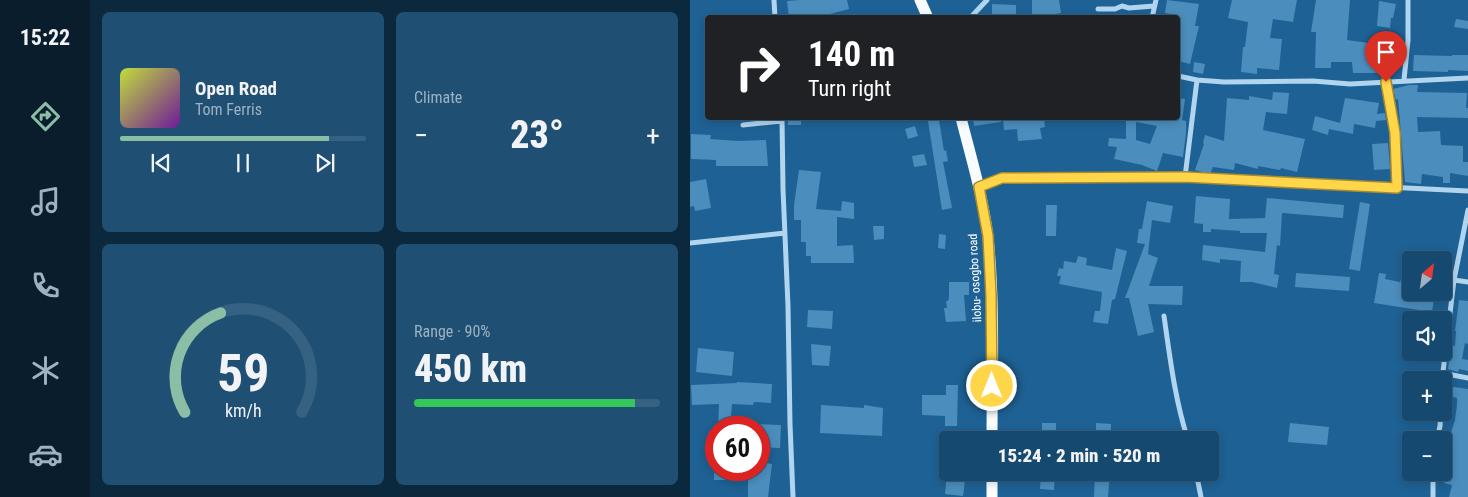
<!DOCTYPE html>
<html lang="en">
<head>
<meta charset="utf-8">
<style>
  :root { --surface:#16496f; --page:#1f5074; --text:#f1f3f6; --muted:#9eb2c3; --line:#356182; --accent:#8abfa5 }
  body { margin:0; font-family:"Roboto Condensed",sans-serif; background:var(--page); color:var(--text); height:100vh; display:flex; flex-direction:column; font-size:19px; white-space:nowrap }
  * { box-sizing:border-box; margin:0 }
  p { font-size:16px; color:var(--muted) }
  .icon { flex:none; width:28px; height:28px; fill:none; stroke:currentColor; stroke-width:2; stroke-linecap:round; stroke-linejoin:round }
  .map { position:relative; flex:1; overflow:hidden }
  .sheet { display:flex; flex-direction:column; gap:12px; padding:12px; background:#0c283d; width:600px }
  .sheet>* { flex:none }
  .hud { position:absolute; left:15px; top:15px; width:475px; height:105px; border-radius:5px; box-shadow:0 2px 8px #0003,0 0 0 1px var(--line); background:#202124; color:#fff; overflow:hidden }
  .needle { width:32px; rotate:29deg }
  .controls { position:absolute; left:712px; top:251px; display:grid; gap:10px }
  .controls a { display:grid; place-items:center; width:50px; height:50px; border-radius:5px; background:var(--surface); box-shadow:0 2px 8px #0003,0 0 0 1px var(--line); font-size:25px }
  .speed { position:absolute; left:15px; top:416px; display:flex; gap:10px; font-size:25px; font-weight:700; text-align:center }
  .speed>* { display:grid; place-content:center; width:65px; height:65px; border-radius:50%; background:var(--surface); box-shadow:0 2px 8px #0003,0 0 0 1px var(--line); line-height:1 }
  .speed .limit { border:8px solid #d22; background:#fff; color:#111 }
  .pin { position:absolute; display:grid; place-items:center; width:42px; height:42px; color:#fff; margin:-51px -21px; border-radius:50% 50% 50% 0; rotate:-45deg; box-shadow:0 0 5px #0007 }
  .pin .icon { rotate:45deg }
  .me { position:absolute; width:55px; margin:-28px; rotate:0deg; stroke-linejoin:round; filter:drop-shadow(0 0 4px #0008) }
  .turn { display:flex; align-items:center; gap:18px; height:105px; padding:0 20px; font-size:22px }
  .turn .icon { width:65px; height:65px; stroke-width:2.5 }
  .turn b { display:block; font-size:35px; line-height:42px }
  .big { font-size:38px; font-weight:800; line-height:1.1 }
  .sheet .card { flex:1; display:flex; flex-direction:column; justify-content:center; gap:8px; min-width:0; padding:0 18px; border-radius:8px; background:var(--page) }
  .sheet .dial { align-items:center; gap:0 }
  .dial svg { height:130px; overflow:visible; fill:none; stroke:var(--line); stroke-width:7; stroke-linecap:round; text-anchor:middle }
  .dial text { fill:var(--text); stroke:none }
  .song { display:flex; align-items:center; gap:15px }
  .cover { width:60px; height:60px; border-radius:8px; background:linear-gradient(135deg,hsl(70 70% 55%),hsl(280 70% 35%)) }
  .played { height:5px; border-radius:2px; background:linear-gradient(90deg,var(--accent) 85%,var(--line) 85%) }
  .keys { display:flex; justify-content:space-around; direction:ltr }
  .heat { display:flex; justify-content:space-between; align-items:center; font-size:28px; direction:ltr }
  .charge { height:8px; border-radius:4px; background:linear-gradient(90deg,#34c759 90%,var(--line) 0) }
  .sheet .tiles { flex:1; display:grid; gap:12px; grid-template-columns:repeat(2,1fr) }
  .trip { position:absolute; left:249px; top:431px; width:280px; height:50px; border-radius:5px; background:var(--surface); box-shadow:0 2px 8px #0003,0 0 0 1px var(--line); font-weight:800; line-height:50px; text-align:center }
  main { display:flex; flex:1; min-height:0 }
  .menu { display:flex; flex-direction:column; width:90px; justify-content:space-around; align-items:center; background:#091d2c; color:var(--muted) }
  .menu .icon { width:35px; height:35px }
  .menu .active { color:var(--accent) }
  .menu b { font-size:22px; color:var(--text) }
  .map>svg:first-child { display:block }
  .building { fill:#4b8dbc; fill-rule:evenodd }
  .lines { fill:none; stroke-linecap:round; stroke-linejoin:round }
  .minor { stroke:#b1d5ee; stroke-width:5 }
  .primary { stroke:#f8fcff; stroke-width:11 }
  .route-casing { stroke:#a68a30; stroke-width:12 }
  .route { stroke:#ffd54a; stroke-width:9 }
  .labels { text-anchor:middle; stroke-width:5; stroke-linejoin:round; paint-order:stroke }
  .street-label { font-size:12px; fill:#fff; stroke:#1e6194 }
</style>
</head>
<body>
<main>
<nav class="menu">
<b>15:22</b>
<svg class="icon active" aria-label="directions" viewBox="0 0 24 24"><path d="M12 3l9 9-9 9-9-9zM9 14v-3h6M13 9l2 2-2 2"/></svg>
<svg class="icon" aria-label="music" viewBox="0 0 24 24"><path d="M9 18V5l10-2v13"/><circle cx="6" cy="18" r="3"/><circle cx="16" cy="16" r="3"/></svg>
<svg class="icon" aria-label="phone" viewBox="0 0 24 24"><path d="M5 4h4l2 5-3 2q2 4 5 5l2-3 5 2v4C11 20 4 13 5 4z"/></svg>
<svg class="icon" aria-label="climate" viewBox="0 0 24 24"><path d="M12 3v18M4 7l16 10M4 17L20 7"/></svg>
<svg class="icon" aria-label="car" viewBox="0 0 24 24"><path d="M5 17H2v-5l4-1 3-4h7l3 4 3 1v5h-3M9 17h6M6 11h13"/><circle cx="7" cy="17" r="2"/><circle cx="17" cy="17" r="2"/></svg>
</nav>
<section class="sheet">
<div class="tiles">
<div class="card">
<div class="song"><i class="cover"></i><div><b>Open Road</b><p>Tom Ferris</p></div></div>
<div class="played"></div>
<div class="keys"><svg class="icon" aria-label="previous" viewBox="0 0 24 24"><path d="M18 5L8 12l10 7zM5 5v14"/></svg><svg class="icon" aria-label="pause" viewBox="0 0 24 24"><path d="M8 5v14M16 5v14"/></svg><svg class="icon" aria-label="next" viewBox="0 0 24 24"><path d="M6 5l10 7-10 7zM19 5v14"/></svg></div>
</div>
<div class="card"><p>Climate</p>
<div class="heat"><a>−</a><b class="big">23°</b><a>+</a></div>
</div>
<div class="card dial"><svg viewBox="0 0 100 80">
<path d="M14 69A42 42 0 1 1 86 69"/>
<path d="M14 69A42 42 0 0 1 36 8" stroke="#8abfa5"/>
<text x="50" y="56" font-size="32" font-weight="700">59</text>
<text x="50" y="72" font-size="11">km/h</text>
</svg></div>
<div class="card"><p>Range · 90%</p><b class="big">450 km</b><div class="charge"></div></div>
</div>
</section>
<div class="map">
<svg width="778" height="497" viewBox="0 0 778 497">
  <rect width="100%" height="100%" fill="#1e6194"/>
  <!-- building -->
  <path class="building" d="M109 0H157L159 9 125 18H99L97 1Z
    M342 0H369L371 13 354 16V18H342Z
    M477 0 509 4 505 26H509L500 64 488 61V15L475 13Z
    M542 0H607L603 22 583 19 580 38 592 39 589 70 567 68V74L551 72 553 47H555L558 22 538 18Z
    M626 0H660L657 40 708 47 707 59 696 58 695 60 688 59 689 73H663L662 62H641V68H625L626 32H621Z
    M689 1 706 4 703 18H701L700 28 687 26Z
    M302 4 326 5V18H302Z
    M766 19 778 21V29L764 27Z
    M724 55 762 56V55H778V71L758 70V72L723 71Z
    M504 62 515 64 513 74 503 72Z
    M719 85H728L727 92 777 93 776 108H778V118L727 117 728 132 750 131 751 145 773 146V162H778V176L760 173V183H753V177L732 174 731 184 715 182 708 99 706 100 703 89Z
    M583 92 599 93 597 114 576 112 573 130 615 139 607 172 591 168 590 170 568 166V169L545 163 544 170 523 167 520 174 505 170 514 144 513 143 515 135 534 141 537 98 559 100V96L582 100Z
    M488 98 495 99 492 120 496 121V133L493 157 473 153 467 171 452 165 424 159 427 147 418 146 419 138 436 139V118H488ZM446 122 467 126 460 144 446 140Z
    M655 98 689 103 687 114 695 113 696 120 686 121 685 128 664 124 663 134 639 129 638 135 622 130 625 116 650 123Z
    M98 118H111V125H98Z
    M283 118H311V122L284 126Z
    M313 118H354L355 127 350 128 352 139 328 141 327 129 314 130Z
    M249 120 254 151 256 150 258 161 253 162 262 208 252 210 238 121Z
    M225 126 228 136 218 139 215 129Z
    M1 134 21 135 20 139 48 141 76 140 78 166H26V160L1 159Z
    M698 143 700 169 684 170 682 144Z
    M234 154 237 165 224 167 222 156Z
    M109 170 131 172 126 209 151 211 152 201 164 203V219L147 217V246L163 245 164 263H121V256H116V242H111V220H104V205Z
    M16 179 21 208 5 211 4 206 0 207V182Z
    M506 196 540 199 539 219 575 218 577 198 654 205 653 218 592 213 590 246 587 245 584 274 589 275 587 288 562 282H550L551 261 530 259V263L512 260 513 245 575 252 577 233H550V231L521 229V232H513V224L504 223Z
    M457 201 483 206 480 223 462 220 458 254 468 258 459 286H493L492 305 458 304 464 332 448 336 439 298H435L455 244 447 243 449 229H452Z
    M670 202 680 204 670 271 659 269Z
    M356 205H367L366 236H356Z
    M183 226H194V239L184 240Z
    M249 234 256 235 255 249 248 248Z
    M426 248 437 251 425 299 422 300 418 324 403 322 405 311H410L412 292 369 284 371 276H367L369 268 373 269 374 261 386 263 388 256 397 258 396 265 422 270Z
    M606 273 660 277 659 291 605 287Z
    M689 273 696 274 695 279 710 282 712 276 721 277V292H745L742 312 684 303Z
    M259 282H279V295H274L276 321 256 322 254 308H257L256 301H258L259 297Z
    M769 300 778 301V344L775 343 772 359 778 360V371L769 369 768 372 758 369 761 345 765 346 766 331H765Z
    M118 310 143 311 142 329 117 327Z
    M121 344 141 346 139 366 122 365Z
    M8 348 44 352 42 376 6 372Z
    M47 382 82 384 81 403 64 402 63 405 42 404 40 428H28L29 404 2 405 1 385 47 383Z
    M256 385H268L267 426H255V416L232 415V395H256Z
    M757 386 778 389V497H759L762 485 754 483 758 459 762 443 758 442 765 420 767 405V398L754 394Z
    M131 405 174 408V405L193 408 192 436 130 433Z
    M352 423H366V440H352Z
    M406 423 421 424V440H406Z
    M600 423 639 427 637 445 598 442Z
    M69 424 91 425 90 448 69 447Z
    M69 462 82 464 78 497H58V479L39 478V480H24V470H69Z
    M257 472H276L273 496 255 494Z
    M351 472H365L364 490 350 489Z
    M405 472H420L418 497H404Z"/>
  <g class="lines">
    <!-- minor -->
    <path class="minor" d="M84 0 85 18
      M408 9H425L432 6 439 8 464 6
      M280 18 297 0
      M462 18 466 0
      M488 76 507 80 495 177
      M507 80 534 82 623 81 660 84 778 78
      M714 80 718 40V0
      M696 82 705 133 707 188
      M92 118 93 189 98 306 100 424 103 497
      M53 125 92 121
      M289 187 312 178 495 177 778 191
      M0 243 95 233
      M764 280 778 282
      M474 316C480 358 485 400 498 440
      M752 373 778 378
      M752 380 764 280 778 210
      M747 440 750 426 751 412
      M506 472 511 497
      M743 497V472"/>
    <!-- primary -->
    <path class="primary" d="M230 0 238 18
      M271 118C281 157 293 197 298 237 305 304 302 373 302 440
      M302 472V497"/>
  </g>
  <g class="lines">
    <defs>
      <path id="route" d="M302 386 301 295 298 236 289 187 312 178 495 177 707 188 705 133 696 82"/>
    </defs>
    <!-- route casing -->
    <use href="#route" class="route-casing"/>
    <!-- route -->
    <use href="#route" class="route"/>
  </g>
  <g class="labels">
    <!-- street labels -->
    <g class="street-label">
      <text transform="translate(285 278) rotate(-93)" y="4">ilobu- osogbo road</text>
    </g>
  </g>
</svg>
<div class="controls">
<a><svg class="needle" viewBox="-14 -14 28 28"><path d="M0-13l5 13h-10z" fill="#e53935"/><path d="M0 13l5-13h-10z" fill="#9eb2c3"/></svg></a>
<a><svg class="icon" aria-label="sound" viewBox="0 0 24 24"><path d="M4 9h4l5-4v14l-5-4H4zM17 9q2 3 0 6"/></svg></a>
<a>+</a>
<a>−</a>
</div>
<div class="speed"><div class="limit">60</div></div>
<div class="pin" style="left:696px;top:82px;background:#d93025"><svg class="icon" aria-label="arrive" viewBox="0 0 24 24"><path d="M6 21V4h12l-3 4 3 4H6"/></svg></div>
<svg class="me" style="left:302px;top:386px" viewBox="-20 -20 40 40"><circle r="17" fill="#ffd54a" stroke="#fff" stroke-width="3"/><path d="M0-11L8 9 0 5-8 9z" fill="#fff"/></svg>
<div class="trip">15:24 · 2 min · 520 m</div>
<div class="hud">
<div class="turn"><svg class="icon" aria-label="right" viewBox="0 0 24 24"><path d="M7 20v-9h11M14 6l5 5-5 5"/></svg><div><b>140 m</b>Turn right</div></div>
</div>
</div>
</main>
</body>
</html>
